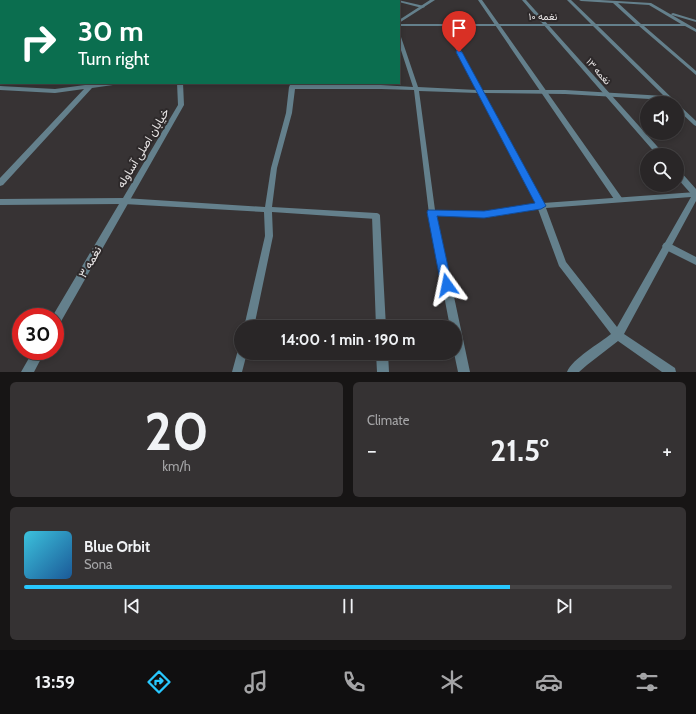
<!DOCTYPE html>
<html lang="en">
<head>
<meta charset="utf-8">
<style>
  :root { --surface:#292627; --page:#353233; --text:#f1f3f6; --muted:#a5a5a7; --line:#454344; --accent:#28c8ff }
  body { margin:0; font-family:Cabin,Vazirmatn,sans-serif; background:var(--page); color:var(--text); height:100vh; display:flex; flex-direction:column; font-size:15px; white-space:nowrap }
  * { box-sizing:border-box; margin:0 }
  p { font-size:13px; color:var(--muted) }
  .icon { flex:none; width:22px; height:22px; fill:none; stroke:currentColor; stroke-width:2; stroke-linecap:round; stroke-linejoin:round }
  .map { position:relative; height:372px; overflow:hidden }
  .details { display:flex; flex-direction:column; gap:10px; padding:10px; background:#171515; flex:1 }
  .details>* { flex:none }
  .top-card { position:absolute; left:0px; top:0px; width:400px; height:84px; box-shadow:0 2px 6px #0003,0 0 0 1px var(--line); background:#0b6e4f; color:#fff; overflow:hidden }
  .fabs { position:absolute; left:640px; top:96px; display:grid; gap:8px }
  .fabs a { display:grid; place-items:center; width:44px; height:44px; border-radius:50%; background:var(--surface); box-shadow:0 2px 6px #0003,0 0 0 1px var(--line); font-size:20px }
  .speed { position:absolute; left:12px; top:308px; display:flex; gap:8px; font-size:20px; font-weight:700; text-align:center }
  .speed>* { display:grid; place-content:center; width:52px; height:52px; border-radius:50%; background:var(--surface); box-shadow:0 2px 6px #0003,0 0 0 1px var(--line); line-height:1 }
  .speed .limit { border:6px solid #d22; background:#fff; color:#111 }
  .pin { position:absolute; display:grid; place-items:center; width:34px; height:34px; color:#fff; margin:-41px -17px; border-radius:50% 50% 50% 0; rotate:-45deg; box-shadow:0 0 4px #0007 }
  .pin .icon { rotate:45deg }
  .me { position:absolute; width:44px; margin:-22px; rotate:348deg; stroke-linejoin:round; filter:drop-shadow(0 0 3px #0008) }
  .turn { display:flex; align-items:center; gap:14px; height:84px; padding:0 12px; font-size:18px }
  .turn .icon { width:52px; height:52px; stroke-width:2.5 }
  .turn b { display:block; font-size:28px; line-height:34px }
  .big { font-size:30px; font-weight:800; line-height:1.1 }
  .details .tile { flex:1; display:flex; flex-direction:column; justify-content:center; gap:6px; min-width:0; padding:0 14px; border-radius:6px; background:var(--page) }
  .details .dial { align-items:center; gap:0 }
  .dial b { font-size:52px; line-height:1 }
  .song { display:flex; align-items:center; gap:12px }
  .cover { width:48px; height:48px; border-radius:6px; background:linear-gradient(135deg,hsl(190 70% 55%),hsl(210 70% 35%)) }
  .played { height:4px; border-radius:2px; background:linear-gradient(90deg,var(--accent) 75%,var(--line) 75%) }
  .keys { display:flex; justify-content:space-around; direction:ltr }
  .heat { display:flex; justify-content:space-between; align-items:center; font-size:22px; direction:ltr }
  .details .tiles { flex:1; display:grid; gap:10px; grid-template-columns:1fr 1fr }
  .tile:last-child { grid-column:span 2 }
  .trip { position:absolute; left:234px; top:320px; width:228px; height:40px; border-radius:20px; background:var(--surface); box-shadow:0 2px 6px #0003,0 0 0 1px var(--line); font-weight:800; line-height:40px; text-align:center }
  .dock { display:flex; height:64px; justify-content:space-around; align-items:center; background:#100f10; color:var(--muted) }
  .dock .icon { width:28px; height:28px }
  .dock .selected { color:var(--accent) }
  .dock b { font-size:18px; color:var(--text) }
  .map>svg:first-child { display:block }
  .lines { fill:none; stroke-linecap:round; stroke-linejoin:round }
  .service { fill:#64808c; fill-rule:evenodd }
  .minor { fill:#64808c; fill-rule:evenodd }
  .route { fill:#1a73e8; stroke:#114b97 }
  .labels { text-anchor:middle; stroke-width:4; stroke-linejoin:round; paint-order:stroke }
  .far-street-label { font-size:10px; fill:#e8e5e5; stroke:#2d292a }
  .street-label { font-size:12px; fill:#e8e5e5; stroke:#2d292a }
</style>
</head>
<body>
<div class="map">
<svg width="696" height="372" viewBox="0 0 696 372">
  <rect width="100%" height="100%" fill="#373334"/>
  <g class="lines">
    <!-- service -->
    <path class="service" d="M340 0H345L339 1Z
      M398 0 424 6 425 7 422 8 399 2Z
      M567 0H571L596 24H636L613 3 581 1 579 0H600L651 3 696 29V32L685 26H644L696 71V75L639 26H598L677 103H671L667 100 565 94 484 93 543 203 696 192V201L624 334 675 368 676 372H662L618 341 587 365 579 372H567C572 359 600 343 611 334L559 266 538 209 484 218 429 214 414 90 381 89H295L292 113 277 168 272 207 376 213 379 214 380 216 379 218 376 219 272 212 273 236 254 327H244L265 236 264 212 124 204 120 201 124 198 265 207 271 168 286 113 289 87 291 83H295V85H381L413 87 399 44V36L401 37 418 87 477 90 444 26H399V24H591ZM618 3 649 5 681 24H641ZM448 26H593L664 96 565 90H482ZM419 91 478 93 536 204 484 212 435 210ZM691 197 617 327 566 262 546 208Z
      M673 13 696 20V22L672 15 671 14Z
      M677 104 679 105 696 121V126L694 125 677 109Z
      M241 349V353H247L242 372H232L238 350Z"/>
    <!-- minor -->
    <path class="minor" d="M430 0H435L399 23V20Z
      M478 0H482L622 198 623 200 622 202H616Z
      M522 0H526L665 155H657Z
      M0 36H1V38H0Z
      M0 47 1 48V52L0 51Z
      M1 55V59L0 60V56Z
      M100 83H116L113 85 92 88 3 185 0 186V178L84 89 55 93 0 90V86L55 89Z
      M177 83H183L184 105 59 325 55 327V317H52L119 204 0 205V199L123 198 178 105Z
      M677 171H680L696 189V197L693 196 677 178Z
      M432 209 435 210 436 212 470 372H458L454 353 455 327H450L428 212 429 210Z
      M376 213 379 214 380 216 386 327H376L372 216 373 214Z
      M667 242 696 257V265L664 249 662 246 664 243Z
      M33 351H45L34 372H21Z
      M376 353H388L389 372H377Z"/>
  </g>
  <!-- route -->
  <path class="route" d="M457 50 462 52 546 206 541 209 484 218 437 216 452 285 451 288 447 290 443 288 441 285 427 212 428 210 484 211 535 203 456 52Z"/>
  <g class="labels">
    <!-- far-street labels -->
    <g class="far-street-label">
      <text x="543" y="20">نغمه ۱۰</text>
      <text transform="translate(599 71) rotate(48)" y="4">نغمه ۱۳</text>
    </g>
    <!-- street labels -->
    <g class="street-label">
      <text transform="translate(143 148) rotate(-59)" y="4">خیابان اصلی آساوله</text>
      <text transform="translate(90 262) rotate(-60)" y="4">نغمه ۳</text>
    </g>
  </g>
</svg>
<div class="fabs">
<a><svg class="icon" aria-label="sound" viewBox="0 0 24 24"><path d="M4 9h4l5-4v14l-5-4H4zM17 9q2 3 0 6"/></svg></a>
<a><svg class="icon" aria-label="search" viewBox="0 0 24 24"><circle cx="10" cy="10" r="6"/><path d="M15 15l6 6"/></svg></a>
</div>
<div class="speed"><div class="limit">30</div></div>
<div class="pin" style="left:459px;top:52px;background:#d93025"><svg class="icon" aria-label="arrive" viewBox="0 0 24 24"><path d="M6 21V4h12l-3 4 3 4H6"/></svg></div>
<svg class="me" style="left:447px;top:285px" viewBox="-20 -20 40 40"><path d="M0-17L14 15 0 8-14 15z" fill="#1a73e8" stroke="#fff" stroke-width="4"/></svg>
<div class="trip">14:00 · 1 min · 190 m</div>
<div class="top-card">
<div class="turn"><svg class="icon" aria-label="right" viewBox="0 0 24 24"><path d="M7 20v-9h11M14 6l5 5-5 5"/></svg><div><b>30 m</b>Turn right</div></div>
</div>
</div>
<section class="details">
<div class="tiles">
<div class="tile dial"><b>20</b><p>km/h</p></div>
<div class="tile"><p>Climate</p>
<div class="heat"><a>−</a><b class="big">21.5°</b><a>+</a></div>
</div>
<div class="tile">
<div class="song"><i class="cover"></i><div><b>Blue Orbit</b><p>Sona</p></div></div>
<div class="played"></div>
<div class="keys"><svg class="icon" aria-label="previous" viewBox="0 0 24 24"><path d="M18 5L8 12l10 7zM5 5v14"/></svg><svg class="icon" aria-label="pause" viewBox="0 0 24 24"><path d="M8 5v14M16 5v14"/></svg><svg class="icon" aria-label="next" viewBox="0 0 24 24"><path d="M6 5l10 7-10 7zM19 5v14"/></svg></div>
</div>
</div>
</section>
<nav class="dock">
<b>13:59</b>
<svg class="icon selected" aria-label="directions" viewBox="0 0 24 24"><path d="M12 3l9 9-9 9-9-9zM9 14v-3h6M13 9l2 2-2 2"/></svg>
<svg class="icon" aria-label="music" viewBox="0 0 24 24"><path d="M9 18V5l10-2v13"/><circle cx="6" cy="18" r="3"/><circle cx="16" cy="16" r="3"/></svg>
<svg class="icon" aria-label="phone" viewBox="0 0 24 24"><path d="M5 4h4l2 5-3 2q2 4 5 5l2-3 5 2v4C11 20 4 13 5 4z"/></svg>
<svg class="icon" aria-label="climate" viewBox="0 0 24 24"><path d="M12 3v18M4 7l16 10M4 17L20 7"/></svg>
<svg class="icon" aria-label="car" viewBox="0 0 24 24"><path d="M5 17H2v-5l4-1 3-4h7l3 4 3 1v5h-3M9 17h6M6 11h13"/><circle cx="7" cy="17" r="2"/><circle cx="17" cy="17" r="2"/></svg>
<svg class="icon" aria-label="filters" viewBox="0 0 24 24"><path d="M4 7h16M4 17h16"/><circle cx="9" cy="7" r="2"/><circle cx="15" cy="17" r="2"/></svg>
</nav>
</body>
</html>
